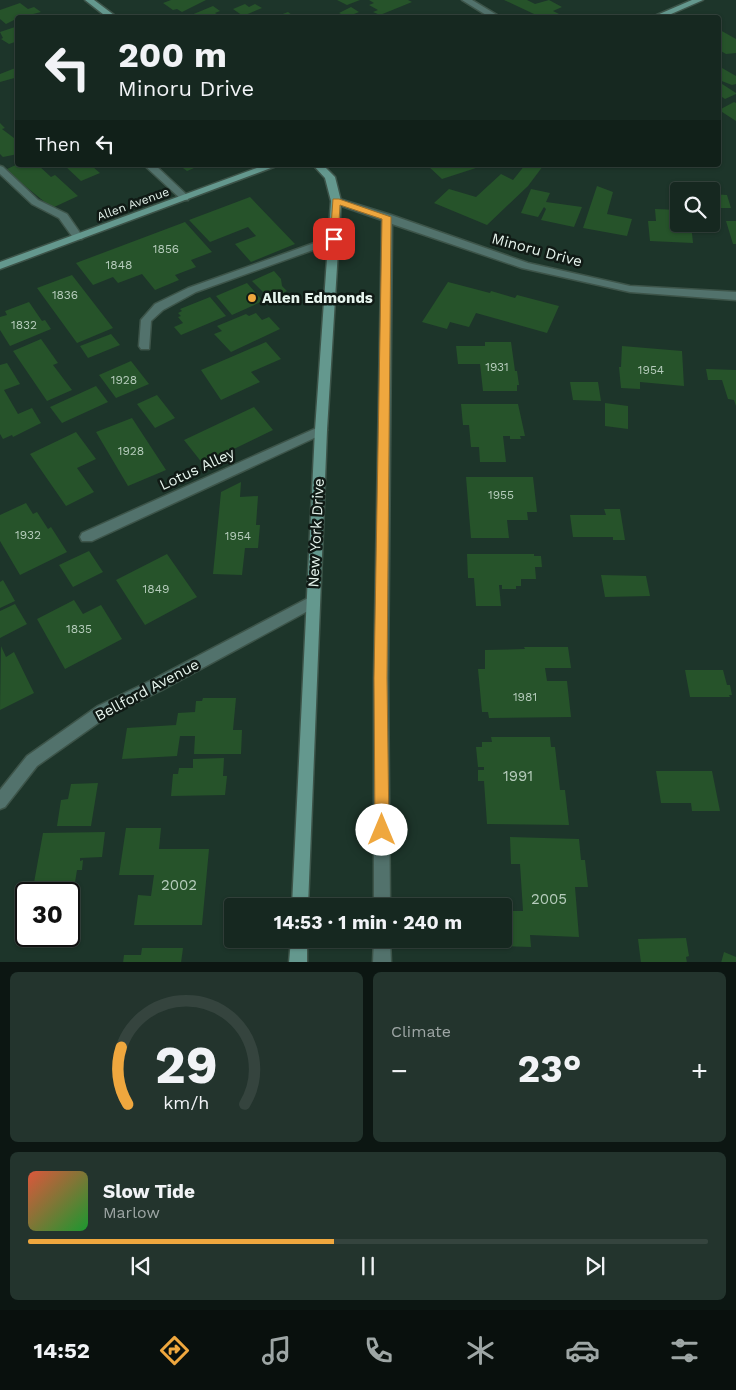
<!DOCTYPE html>
<html lang="en">
<head>
<meta charset="utf-8">
<style>
  :root { --surface:#162820; --page:#23342d; --text:#f1f3f6; --muted:#9ea6a5; --line:#35443e; --accent:#efa73e }
  body { margin:0; font-family:"Work Sans",sans-serif; background:var(--page); color:var(--text); height:100vh; display:flex; flex-direction:column; font-size:19px; white-space:nowrap }
  * { box-sizing:border-box; margin:0 }
  p { font-size:16px; color:var(--muted) }
  .icon { flex:none; width:28px; height:28px; fill:none; stroke:currentColor; stroke-width:2; stroke-linecap:round; stroke-linejoin:round }
  .map { position:relative; height:962px; overflow:hidden }
  .sheet { display:flex; flex-direction:column; gap:10px; padding:10px; background:#0c1612; flex:1 }
  .sheet>* { flex:none }
  .guide { position:absolute; left:15px; top:15px; width:706px; height:152px; border-radius:5px; box-shadow:0 1px 4px #0004,0 0 0 1px var(--line); background:#162820; color:var(--text); overflow:hidden }
  .controls { position:absolute; left:670px; top:182px; display:grid; gap:10px }
  .controls a { display:grid; place-items:center; width:50px; height:50px; border-radius:5px; background:var(--surface); box-shadow:0 1px 4px #0004,0 0 0 1px var(--line); font-size:25px }
  .speed { position:absolute; left:15px; top:882px; display:flex; gap:10px; font-size:25px; font-weight:700; text-align:center }
  .speed>* { display:grid; place-content:center; width:65px; height:65px; border-radius:50%; background:var(--surface); box-shadow:0 1px 4px #0004,0 0 0 1px var(--line); line-height:1 }
  .speed .limit { border:2px solid #111; border-radius:8px; background:#fff; color:#111 }
  .pin { position:absolute; display:grid; place-items:center; width:42px; height:42px; color:#fff; margin:-21px; border-radius:10px; box-shadow:0 2px 8px #0006 }
  .me { position:absolute; width:55px; margin:-28px; rotate:0deg; stroke-linejoin:round; filter:drop-shadow(0 0 4px #0008) }
  .turn { display:flex; align-items:center; gap:18px; height:105px; padding:0 20px; font-size:22px }
  .turn .icon { width:65px; height:65px; stroke-width:2.5 }
  .turn b { display:block; font-size:35px; line-height:42px }
  .then { display:flex; align-items:center; height:48px; padding:0 20px; background:#0003; gap:10px; font-size:19px }
  .big { font-size:38px; font-weight:700; line-height:1.1 }
  .sheet .card { flex:1; display:flex; flex-direction:column; justify-content:center; gap:8px; min-width:0; padding:0 18px; border-radius:8px; background:var(--page) }
  .sheet .dial { align-items:center; gap:0 }
  .dial svg { height:130px; overflow:visible; fill:none; stroke:var(--line); stroke-width:7; stroke-linecap:round; text-anchor:middle }
  .dial text { fill:var(--text); stroke:none }
  .song { display:flex; align-items:center; gap:15px }
  .cover { width:60px; height:60px; border-radius:8px; background:linear-gradient(135deg,hsl(10 70% 55%),hsl(130 70% 35%)) }
  .played { height:5px; border-radius:2px; background:linear-gradient(90deg,var(--accent) 45%,var(--line) 45%) }
  .keys { display:flex; justify-content:space-around; direction:ltr }
  .heat { display:flex; justify-content:space-between; align-items:center; font-size:28px; direction:ltr }
  .sheet .tiles { flex:1; display:grid; gap:10px; grid-template-columns:1fr 1fr }
  .card:last-child { grid-column:span 2 }
  .trip { position:absolute; left:224px; top:898px; width:288px; height:50px; border-radius:5px; background:var(--surface); box-shadow:0 1px 4px #0004,0 0 0 1px var(--line); font-weight:700; line-height:50px; text-align:center }
  .tab-bar { display:flex; height:80px; justify-content:space-around; align-items:center; background:#09100d; color:var(--muted) }
  .tab-bar .icon { width:35px; height:35px }
  .tab-bar .on { color:var(--accent) }
  .tab-bar b { font-size:22px; color:var(--text) }
  .map>svg:first-child { display:block }
  .building { fill:#26532a }
  .lines { fill:none; stroke-linecap:round; stroke-linejoin:round }
  .lane-casing { stroke:#3d5449; stroke-width:3 }
  .street-casing { stroke:#3d5449; stroke-width:3 }
  .secondary-casing { stroke:#3d5449; stroke-width:3 }
  .lane { fill:#52726c; fill-rule:evenodd }
  .street { fill:#52726c; fill-rule:evenodd }
  .secondary { fill:#64988e; fill-rule:evenodd }
  .route { fill:#efa73e; stroke:#9b6d28 }
  .poi-dot { fill:#efa73e; stroke:#101a15; stroke-width:2 }
  .labels { text-anchor:middle; stroke-width:5; stroke-linejoin:round; paint-order:stroke }
  .far-street-label { font-size:12px; fill:#e6f4ed; stroke:#101a15 }
  .number-label { font-size:12px; fill:#b6ccbc }
  .street-label { font-size:15px; fill:#e6f4ed; stroke:#101a15 }
  .poi-label { font-size:15px; font-weight:bold; fill:#e6f4ed; stroke:#101a15; text-anchor:start }
  .near-number-label { font-size:15px; fill:#b6ccbc }
</style>
</head>
<body>
<div class="map">
<svg width="736" height="963" viewBox="0 0 736 963">
  <rect width="100%" height="100%" fill="#1d352a"/>
  <!-- building -->
  <path class="building" d="M171 0H206L182 12 177 9 173 10 163 3Z
    M337 0H360L347 5Z
    M369 0H408L412 2 380 15 373 12 378 10 369 5 374 3Z
    M504 0H527L535 4 549 0 562 7 553 11 561 15 555 18H527L534 14Z
    M20 3 28 9 34 7 41 12 18 18 6 24 0 19V10Z
    M245 4 249 7 255 4 262 8 243 16 233 9Z
    M213 6 220 11 215 13 224 18H184Z
    M351 7 359 12 347 17 339 13Z
    M288 12 296 18H275V17Z
    M18 26V41L9 44 1 39 3 38 0 32Z
    M720 30 736 39V53L726 54 719 50Z
    M18 67V77L0 82V74Z
    M722 68 736 76V84L732 85 719 80V70Z
    M719 82 736 93V94L725 99 719 95Z
    M734 102 736 103V121L719 110Z
    M0 123 5 128 2 129 18 141V154L3 157 0 154Z
    M18 164 38 165 51 177 55 175 78 196 52 208 9 173 7 169Z
    M64 165H98L93 167 100 173 81 181Z
    M179 165H201L187 171Z
    M427 165H477L479 167 442 179Z
    M525 165 543 166 528 186 487 225 434 203 449 189 476 197 501 174 513 180Z
    M597 186 613 192 607 214 632 219 627 236 583 228Z
    M531 189 550 193 546 202 582 207 574 227 541 220 546 209 544 207 538 217 521 213Z
    M711 194 727 195 731 208H712Z
    M250 197 295 244 251 262 235 244 256 236 248 227 210 242 189 220Z
    M655 209 679 210V224H691L693 243 650 241 648 221H656Z
    M726 221H736V244H733Z
    M185 222 212 252 191 260 196 267 175 275 179 280 155 290 142 274 118 283 113 277 93 285 76 263Z
    M274 271 281 279 282 286 287 291 270 299 252 281Z
    M72 275 113 328 77 343 37 288Z
    M448 282 490 293 491 291 515 298 517 295 559 306 547 333 476 313 469 327 450 322 447 329 422 322Z
    M247 283 263 301 232 315 216 296Z
    M210 297 226 316 181 335 174 327 183 323 178 317 181 316 178 313 182 311 180 309Z
    M29 302 42 321 45 320 51 329 10 346 0 330V317L7 315 5 311Z
    M256 313 262 320 269 317 280 329 231 352 214 334 222 331 217 326 246 314 249 316Z
    M111 334 120 345 88 358 80 346Z
    M41 339 58 363 53 365 72 390 47 401 13 351Z
    M266 342 281 359 251 372 260 382 221 400 201 370Z
    M485 342H511L515 371H517L519 385H517V391H483L480 364H458L456 346H485Z
    M622 346 682 351 684 386 640 382V389L621 388 619 367H621Z
    M131 361 149 384 116 398 99 375Z
    M7 363 20 384 4 390 18 414 32 408 41 423 13 437 12 435 3 439 0 434V365Z
    M706 369 736 370V406L734 400 728 399 722 380H708Z
    M570 382H598L601 401 573 400Z
    M96 386 108 402 62 423 50 407Z
    M157 395 175 418 155 428 137 404Z
    M605 403 628 406V429L605 426Z
    M461 404H518L525 436H520L521 439H510V436H503L506 462H480L479 447H471L469 425H463Z
    M254 407 273 430 203 464 184 440Z
    M132 418 166 470 128 486 96 432Z
    M76 432 96 459 77 468 94 492 66 506 30 454Z
    M466 477H533L537 512H527L528 520H507L509 538H471Z
    M241 482 240 497 258 496 256 525H260L258 548H245L242 575 213 574 221 492Z
    M26 503 33 514 37 512 48 529 51 527 67 552 20 575 0 541V515Z
    M604 509H620L625 540H613V537H573L570 515H606Z
    M89 551 103 572 73 587 59 565Z
    M167 554 197 597 145 625 116 580Z
    M467 554H534V556H541L542 567H535L536 579H521V586H516V589H502V585H499L501 606H476L474 578H468Z
    M601 575 646 576 650 596 605 597Z
    M3 580 15 601 0 608V582Z
    M74 600 83 614 101 605 122 639 65 669 37 619Z
    M15 604 27 624 0 638V611Z
    M1 646 6 657 14 652 34 693 0 710Z
    M524 647H568L571 668H545L547 681H567L571 717 489 718 488 712H482L478 669H485V650L525 649Z
    M685 670H723L727 685H730L732 695H729L730 697H690Z
    M203 698H236L233 730H242L241 754H194L195 736H180L177 756 122 759 127 728 176 725 178 713 195 712 196 701H202Z
    M491 737H550L551 747H555L560 790H565L569 825 487 824 484 781H478V770H484V767H478L476 747H482V742H492Z
    M224 758 223 776H227L225 795 171 796 173 774H178L179 768H193V759Z
    M656 771H712L720 811H692L691 803H661Z
    M98 783 91 826H57L61 800 68 799 71 784Z
    M126 828H161L159 849H209L202 925H134L138 895 151 896 154 875H119Z
    M105 832 102 857 80 858V861L83 860 82 870H77L69 919V894H39L40 888H33L43 833Z
    M510 837 579 839 581 860H585L588 887H575L579 937 530 935 531 947 496 946V939H502V911H523L520 864H511Z
    M686 938 689 956 686 957 687 963H641L638 939Z
    M142 948H183L181 963H123L124 955H141Z
    M724 952 736 957V963H721Z"/>
  <g class="lines">
    <defs>
      <path id="lane" d="M144 165H155L188 196V200H182Z
        M0 166 3 167 38 200 67 214 83 237 82 239H74L59 218 32 204 0 174Z
        M334 236 339 239 338 241 196 292 163 310 151 321 149 349H141L139 346 141 320 155 304 188 288Z
        M321 426 327 430 325 433 92 541H82L80 537 82 533Z"/>
      <path id="street" d="M462 0H472L502 18H491Z
        M336 198 391 215 528 263 630 286 736 292V300L630 292 522 268 392 224 388 678 390 906H374V678L382 220 333 203V199Z
        M312 596 317 598 319 602 317 606 162 690 108 716 37 766 5 807 0 809V790L27 756 98 706 152 680Z
        M374 939H390L391 963H373Z"/>
      <path id="secondary" d="M85 0H94L118 18H108Z
        M692 0H703L662 18H650Z
        M265 165H279L0 269V262Z
        M313 165H323L335 177 341 201 327 430 308 906H292L315 430 331 201 325 178Z
        M291 939H307V963H289Z"/>
    </defs>
    <!-- lane casing -->
    <use href="#lane" class="lane-casing"/>
    <!-- street casing -->
    <use href="#street" class="street-casing"/>
    <!-- secondary casing -->
    <use href="#secondary" class="secondary-casing"/>
    <!-- lane -->
    <use href="#lane" class="lane"/>
    <!-- street -->
    <use href="#street" class="street"/>
    <!-- secondary -->
    <use href="#secondary" class="secondary"/>
  </g>
  <!-- route -->
  <path class="route" d="M333 199H339L391 217 387 678 389 830 387 835 382 837 377 835 375 830 374 678 382 219 340 205 338 239 330 241Z"/>
  <!-- markers -->
  <circle class="poi-dot" cx="252" cy="298" r="5"/>
  <g class="labels">
    <!-- far-street labels -->
    <g class="far-street-label">
      <text transform="translate(133 204) rotate(-20)" y="4">Allen Avenue</text>
    </g>
    <!-- number labels -->
    <g class="number-label">
      <text x="166" y="253">1856</text>
      <text x="119" y="269">1848</text>
      <text x="65" y="299">1836</text>
      <text x="24" y="329">1832</text>
      <text x="497" y="371">1931</text>
      <text x="651" y="374">1954</text>
      <text x="124" y="384">1928</text>
      <text x="131" y="455">1928</text>
      <text x="501" y="499">1955</text>
      <text x="28" y="539">1932</text>
      <text x="238" y="540">1954</text>
      <text x="156" y="593">1849</text>
      <text x="79" y="633">1835</text>
      <text x="525" y="701">1981</text>
    </g>
    <!-- street labels -->
    <g class="street-label">
      <text transform="translate(537 250) rotate(15)" y="5">Minoru Drive</text>
      <text transform="translate(197 469) rotate(-25)" y="5">Lotus Alley</text>
      <text transform="translate(316 533) rotate(-87)" y="5">New York Drive</text>
      <text transform="translate(147 690) rotate(-28)" y="5">Bellford Avenue</text>
    </g>
    <!-- poi labels -->
    <g class="poi-label">
      <text x="262" y="303">Allen Edmonds</text>
    </g>
    <!-- near-number labels -->
    <g class="near-number-label">
      <text x="518" y="781">1991</text>
      <text x="179" y="890">2002</text>
      <text x="549" y="904">2005</text>
    </g>
  </g>
</svg>
<div class="controls">
<a><svg class="icon" aria-label="search" viewBox="0 0 24 24"><circle cx="10" cy="10" r="6"/><path d="M15 15l6 6"/></svg></a>
</div>
<div class="speed"><div class="limit">30</div></div>
<div class="pin" style="left:334px;top:239px;background:#d93025"><svg class="icon" aria-label="arrive" viewBox="0 0 24 24"><path d="M6 21V4h12l-3 4 3 4H6"/></svg></div>
<svg class="me" style="left:382px;top:830px" viewBox="-20 -20 40 40"><circle r="19" fill="#fff"/><path d="M0-13L10 11 0 6-10 11z" fill="#efa73e"/></svg>
<div class="trip">14:53 · 1 min · 240 m</div>
<div class="guide">
<div class="turn"><svg class="icon" aria-label="left" viewBox="0 0 24 24"><path d="M17 20v-9H6M10 6l-5 5 5 5"/></svg><div><b>200 m</b>Minoru Drive</div></div>
<div class="then">Then<svg class="icon" aria-label="left" viewBox="0 0 24 24"><path d="M17 20v-9H6M10 6l-5 5 5 5"/></svg></div>
</div>
</div>
<section class="sheet">
<div class="tiles">
<div class="card dial"><svg viewBox="0 0 100 80">
<path d="M14 69A42 42 0 1 1 86 69"/>
<path d="M14 69A42 42 0 0 1 10 34" stroke="#efa73e"/>
<text x="50" y="56" font-size="32" font-weight="700">29</text>
<text x="50" y="72" font-size="11">km/h</text>
</svg></div>
<div class="card"><p>Climate</p>
<div class="heat"><a>−</a><b class="big">23°</b><a>+</a></div>
</div>
<div class="card">
<div class="song"><i class="cover"></i><div><b>Slow Tide</b><p>Marlow</p></div></div>
<div class="played"></div>
<div class="keys"><svg class="icon" aria-label="previous" viewBox="0 0 24 24"><path d="M18 5L8 12l10 7zM5 5v14"/></svg><svg class="icon" aria-label="pause" viewBox="0 0 24 24"><path d="M8 5v14M16 5v14"/></svg><svg class="icon" aria-label="next" viewBox="0 0 24 24"><path d="M6 5l10 7-10 7zM19 5v14"/></svg></div>
</div>
</div>
</section>
<nav class="tab-bar">
<b>14:52</b>
<svg class="icon on" aria-label="directions" viewBox="0 0 24 24"><path d="M12 3l9 9-9 9-9-9zM9 14v-3h6M13 9l2 2-2 2"/></svg>
<svg class="icon" aria-label="music" viewBox="0 0 24 24"><path d="M9 18V5l10-2v13"/><circle cx="6" cy="18" r="3"/><circle cx="16" cy="16" r="3"/></svg>
<svg class="icon" aria-label="phone" viewBox="0 0 24 24"><path d="M5 4h4l2 5-3 2q2 4 5 5l2-3 5 2v4C11 20 4 13 5 4z"/></svg>
<svg class="icon" aria-label="climate" viewBox="0 0 24 24"><path d="M12 3v18M4 7l16 10M4 17L20 7"/></svg>
<svg class="icon" aria-label="car" viewBox="0 0 24 24"><path d="M5 17H2v-5l4-1 3-4h7l3 4 3 1v5h-3M9 17h6M6 11h13"/><circle cx="7" cy="17" r="2"/><circle cx="17" cy="17" r="2"/></svg>
<svg class="icon" aria-label="filters" viewBox="0 0 24 24"><path d="M4 7h16M4 17h16"/><circle cx="9" cy="7" r="2"/><circle cx="15" cy="17" r="2"/></svg>
</nav>
</body>
</html>
